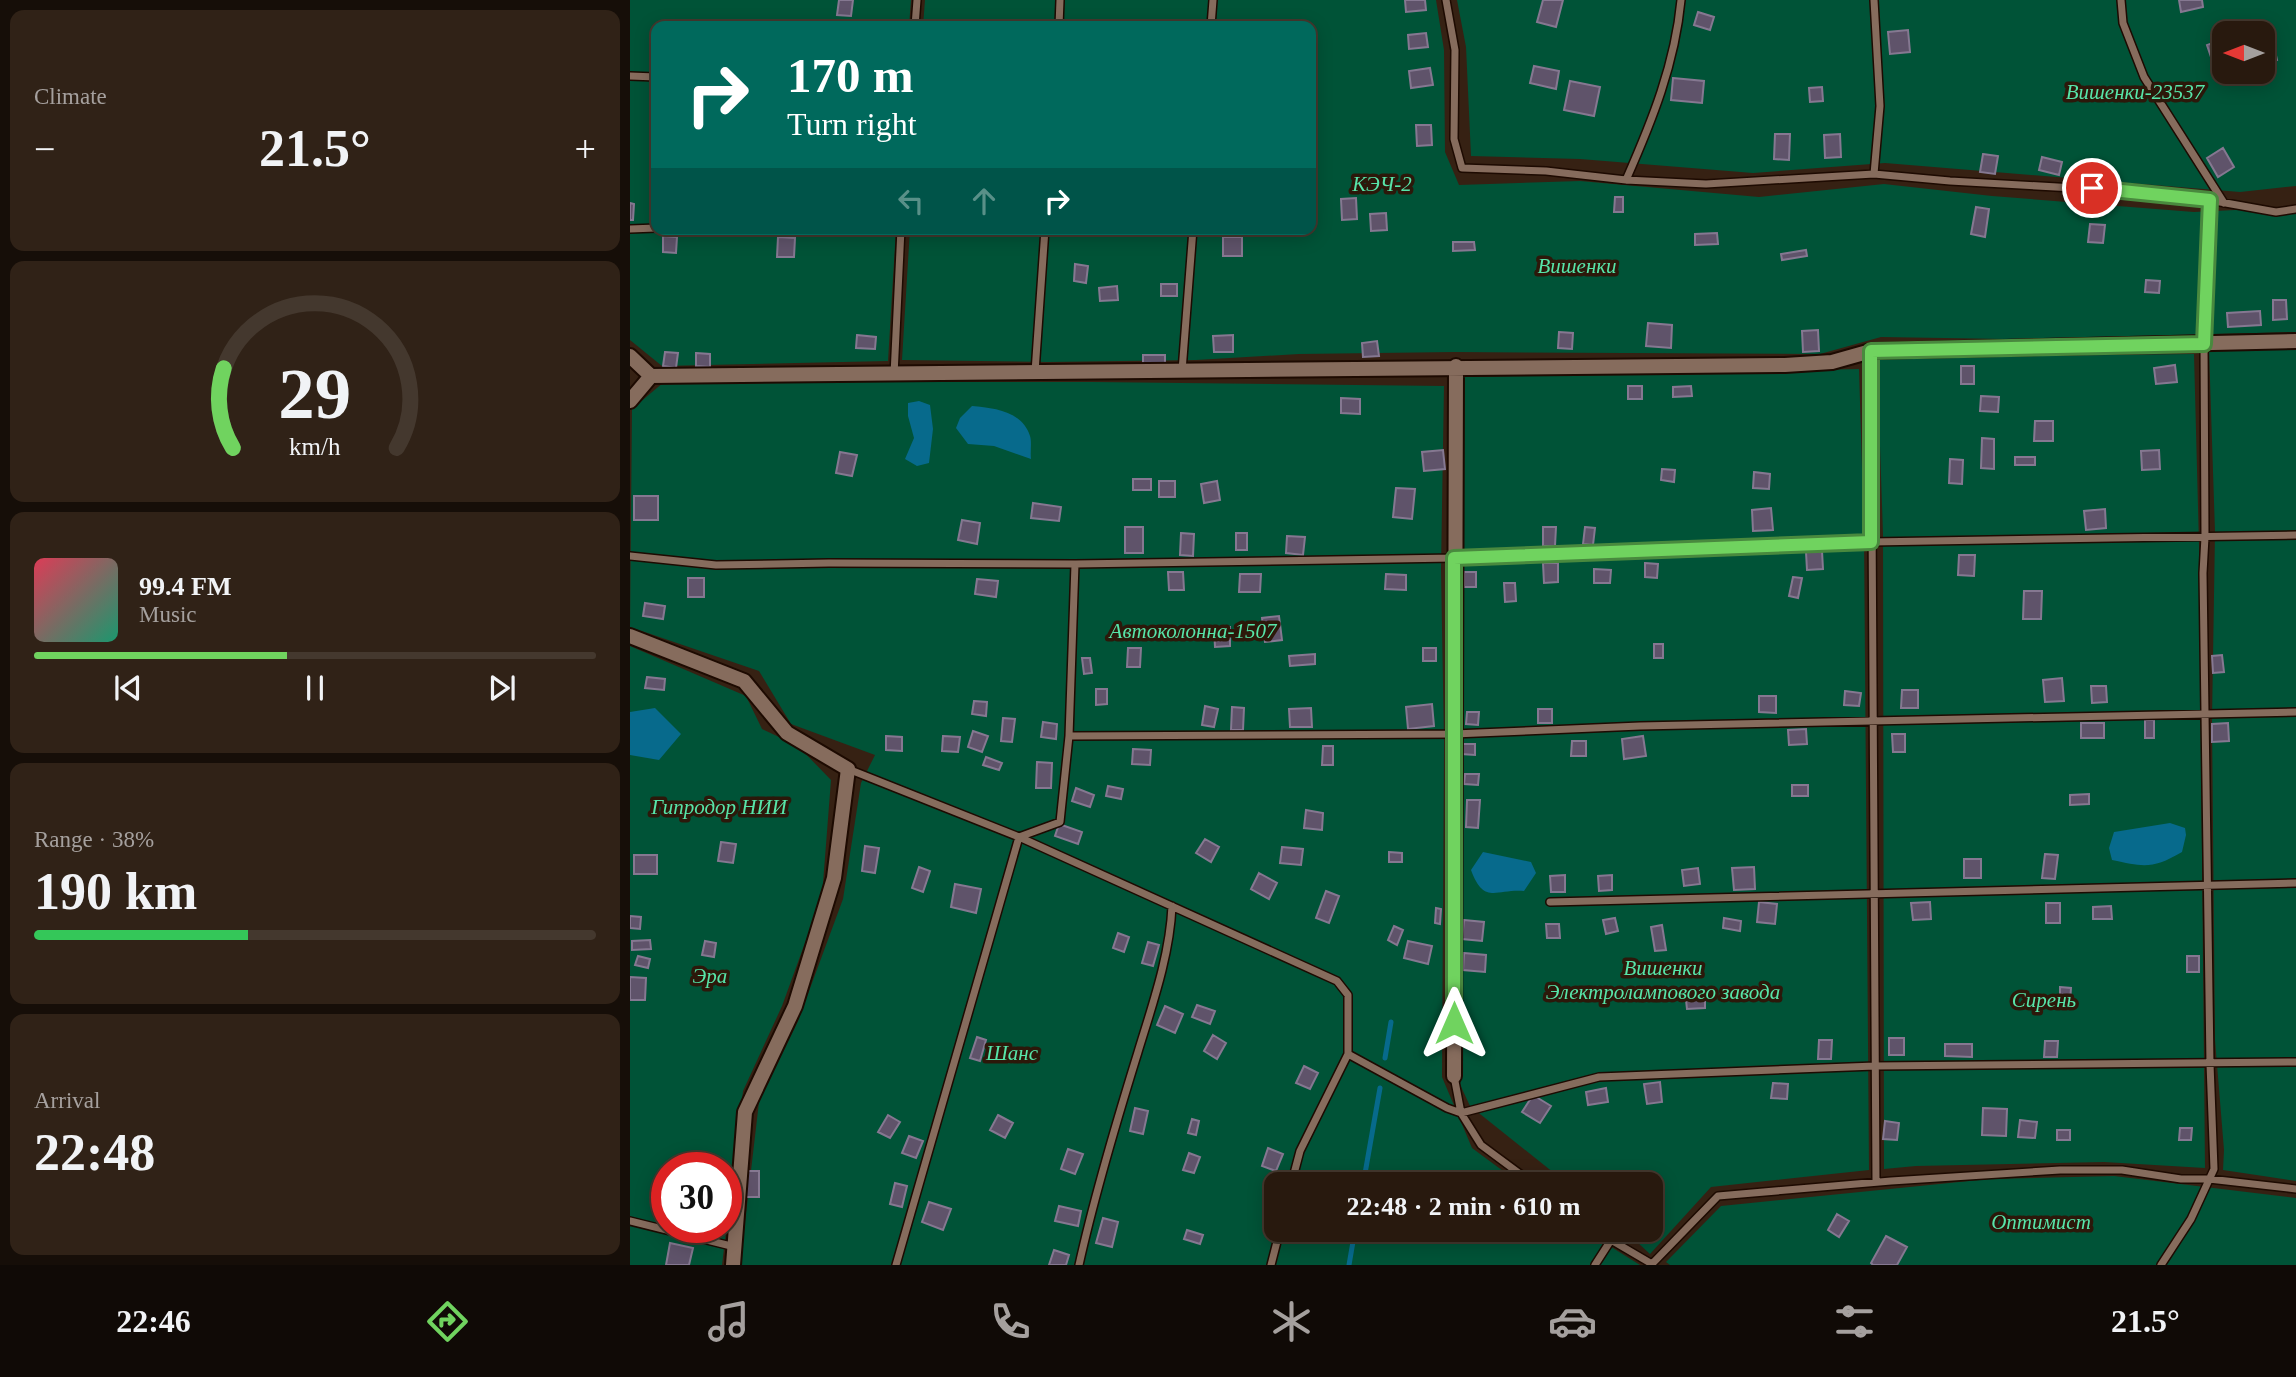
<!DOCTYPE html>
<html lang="en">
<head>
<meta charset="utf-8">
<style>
  :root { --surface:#28190e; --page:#302217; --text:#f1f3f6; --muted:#a5a09e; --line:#44382e; --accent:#70d35f }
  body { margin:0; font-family:"Times New Roman",serif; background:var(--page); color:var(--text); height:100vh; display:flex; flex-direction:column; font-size:26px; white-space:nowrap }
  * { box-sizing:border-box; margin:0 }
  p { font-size:23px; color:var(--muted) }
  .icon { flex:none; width:38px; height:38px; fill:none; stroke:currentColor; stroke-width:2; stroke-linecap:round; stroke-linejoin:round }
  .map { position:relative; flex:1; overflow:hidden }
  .side { display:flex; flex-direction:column; gap:10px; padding:10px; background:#160e08; width:630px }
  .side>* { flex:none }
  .banner { position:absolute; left:21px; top:21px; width:665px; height:214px; border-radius:14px; box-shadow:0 4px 18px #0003,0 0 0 2px var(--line); background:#00695c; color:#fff; overflow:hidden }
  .needle { width:46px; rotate:270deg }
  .controls { position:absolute; left:1582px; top:21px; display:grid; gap:14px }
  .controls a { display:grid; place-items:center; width:63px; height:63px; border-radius:14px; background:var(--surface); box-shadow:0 4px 18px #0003,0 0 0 2px var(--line); font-size:35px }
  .speed { position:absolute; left:21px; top:1152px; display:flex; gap:14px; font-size:35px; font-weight:700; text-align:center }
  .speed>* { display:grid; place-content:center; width:91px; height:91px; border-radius:50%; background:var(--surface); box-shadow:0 4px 18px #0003,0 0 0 2px var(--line); line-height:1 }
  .speed .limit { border:10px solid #d22; background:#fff; color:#111 }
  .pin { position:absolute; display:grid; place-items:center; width:60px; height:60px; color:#fff; margin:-30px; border:4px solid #fff; border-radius:50%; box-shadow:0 2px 7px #0007 }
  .me { position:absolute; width:77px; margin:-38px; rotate:0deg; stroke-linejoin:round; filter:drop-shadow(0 0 5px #0008) }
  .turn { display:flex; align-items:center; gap:24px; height:147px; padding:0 21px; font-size:32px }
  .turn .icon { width:91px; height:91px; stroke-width:2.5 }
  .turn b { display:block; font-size:49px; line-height:60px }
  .lanes { display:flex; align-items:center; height:66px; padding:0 21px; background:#0003; justify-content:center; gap:35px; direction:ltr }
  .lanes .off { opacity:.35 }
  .big { font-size:52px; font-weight:800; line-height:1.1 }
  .side .card { flex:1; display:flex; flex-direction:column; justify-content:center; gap:10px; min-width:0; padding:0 24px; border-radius:14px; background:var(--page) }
  .side .dial { align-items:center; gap:0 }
  .dial svg { height:182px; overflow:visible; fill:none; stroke:var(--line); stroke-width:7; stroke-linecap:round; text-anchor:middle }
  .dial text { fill:var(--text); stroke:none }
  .song { display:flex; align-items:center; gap:21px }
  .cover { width:84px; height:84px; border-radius:10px; background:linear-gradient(135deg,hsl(350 70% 55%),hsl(160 70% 35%)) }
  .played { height:7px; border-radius:4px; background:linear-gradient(90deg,var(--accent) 45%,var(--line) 45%) }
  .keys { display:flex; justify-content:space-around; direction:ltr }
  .heat { display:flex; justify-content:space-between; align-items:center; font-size:38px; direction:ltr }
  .charge { height:10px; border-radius:5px; background:linear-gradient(90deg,#34c759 38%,var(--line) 0) }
  .trip { position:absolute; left:634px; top:1172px; width:399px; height:70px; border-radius:14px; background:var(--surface); box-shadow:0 4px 18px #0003,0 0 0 2px var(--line); font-weight:800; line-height:70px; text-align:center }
  .menu { display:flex; height:112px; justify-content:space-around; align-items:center; background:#100a06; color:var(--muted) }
  .menu .icon { width:49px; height:49px }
  .menu .current { color:var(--accent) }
  .menu b { font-size:32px; color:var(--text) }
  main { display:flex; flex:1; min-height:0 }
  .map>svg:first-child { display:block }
  .green { fill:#005337; fill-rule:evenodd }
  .water { fill:#076a8c }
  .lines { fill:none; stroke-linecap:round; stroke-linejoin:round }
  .stream { stroke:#076a8c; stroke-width:5 }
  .building { fill:#5f536a; stroke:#857891; stroke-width:2 }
  .lane-casing { stroke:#1d0a01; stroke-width:10 }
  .street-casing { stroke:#1d0a01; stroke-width:18 }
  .lane { stroke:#866c5d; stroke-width:7 }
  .street { stroke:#866c5d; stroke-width:14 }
  .route-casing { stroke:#49893e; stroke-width:18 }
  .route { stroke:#70d35f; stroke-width:12 }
  .labels { text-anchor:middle; stroke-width:7; stroke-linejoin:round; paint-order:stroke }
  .park-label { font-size:21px; font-style:italic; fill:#57e5a9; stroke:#2c180a }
</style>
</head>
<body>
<main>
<section class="side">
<div class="card"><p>Climate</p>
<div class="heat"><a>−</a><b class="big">21.5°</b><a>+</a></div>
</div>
<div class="card dial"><svg viewBox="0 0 100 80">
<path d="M14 69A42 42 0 1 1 86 69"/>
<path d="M14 69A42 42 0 0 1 10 34" stroke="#70d35f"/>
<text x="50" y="56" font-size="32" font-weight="700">29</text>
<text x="50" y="72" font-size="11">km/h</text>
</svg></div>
<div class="card">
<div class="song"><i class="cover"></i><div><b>99.4 FM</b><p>Music</p></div></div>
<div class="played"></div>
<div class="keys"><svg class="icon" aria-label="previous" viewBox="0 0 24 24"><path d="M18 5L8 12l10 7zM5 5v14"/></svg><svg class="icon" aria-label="pause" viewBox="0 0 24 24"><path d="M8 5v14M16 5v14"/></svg><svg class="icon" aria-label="next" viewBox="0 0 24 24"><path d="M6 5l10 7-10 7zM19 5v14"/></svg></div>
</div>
<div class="card"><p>Range · 38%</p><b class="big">190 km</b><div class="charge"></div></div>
<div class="card"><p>Arrival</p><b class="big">22:48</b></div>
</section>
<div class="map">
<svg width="1666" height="1265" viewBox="0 0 1666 1265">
  <rect width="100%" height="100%" fill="#362113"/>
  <!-- green -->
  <path class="green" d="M0 0H281L279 26H26V229H266L258 361 32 366 0 340Z
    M295 0H806L814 50 815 152 829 185 950 181 1129 197 1254 184 1362 196 1564 212 1666 207V332L1376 339 1251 337 1190 354 824 352 669 354 566 360 418 362 272 360 280 229H681V26H293Z
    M827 0H1666V186L1610 192 1255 163 1123 173 950 159 841 156 836 47ZM1594 33H1633V72H1594Z
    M1666 347V1181L1593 1170 1594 1150 1585 1040 1582 720 1585 532 1579 349Z
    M1564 354 1569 545 1575 1168 1474 1162 1286 1166 1254 1169 1253 534 1247 358Z
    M1229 369 1234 534 1239 1170 1081 1187 1020 1254 994 1230H1020V1185H939L840 1106 827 1078 832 377Z
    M34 382H463L814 386 811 569 814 742 812 1077 842 1148 892 1185H646V1230H954L1010 1265H110L129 1102 168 1021 213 899 231 783 245 755 161 724 129 671 0 627 2 409Z
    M0 646 116 696 132 729 168 746 201 780 192 896 152 1006 113 1091 92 1265H0ZM37 1167H96V1227H37Z
    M1484 1176 1666 1198V1265H1040L1036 1262 1091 1206 1359 1179Z"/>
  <!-- water -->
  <path class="water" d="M289 401 300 405 303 429 299 463 287 466 275 459 284 438 278 416V403Z
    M342 406C364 408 392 411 400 436 402 442 400 452 401 459L364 446 338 444 326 428 330 418Z
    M25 708 51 734 29 760 0 755V712Z
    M1540 823 1555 828 1556 835 1552 852C1523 869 1514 867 1482 860L1479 848 1484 832Z
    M853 852 901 862 906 873 894 891C865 889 854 905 841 870Z"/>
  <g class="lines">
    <!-- stream -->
    <path class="stream" d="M755 1058 761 1022
      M733 1185 750 1088
      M719 1265 725 1230"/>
  </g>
  <!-- building -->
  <path class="building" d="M209 0H223L221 16 207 15Z
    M775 0H795L796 10 776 12Z
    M913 0H933L926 27 907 22Z
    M1549 0H1572L1573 7 1551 12Z
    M1068 12 1084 17 1080 30 1064 25Z
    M1278 30 1280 52 1260 54 1258 32Z
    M796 33 798 47 779 49 778 35Z
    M1594 39V59L1583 63 1577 45Z
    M1643 42 1647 60 1633 63V44Z
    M904 66 929 71 926 89 900 83Z
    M800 68 803 85 781 88 779 71Z
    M1043 78 1074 81 1072 103 1041 100Z
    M940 81 970 87 964 116 934 110Z
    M1192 87 1193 101 1180 102 1179 88Z
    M786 125H801L802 145 787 146Z
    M1145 134H1160L1159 160 1144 159Z
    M1210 134 1211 157 1195 158 1194 135Z
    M1593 148 1604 167 1588 177 1577 158Z
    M1353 154 1368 156 1365 174 1350 172Z
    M1412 157 1432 162 1429 175 1409 170Z
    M985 197H993V212H984Z
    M726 198 727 219 712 220 711 199Z
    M0 203 4 204 3 220H0Z
    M1346 207 1359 209 1355 237 1341 234Z
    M756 213 757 230 741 231 740 214Z
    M1460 224 1475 225 1473 243 1458 242Z
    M1087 233 1088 244 1065 245V234Z
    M33 236 47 237 46 253 33 252Z
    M148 237 165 238 164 257H147Z
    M593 237H612V256H593Z
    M823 242H844L845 250 823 251Z
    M1176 250 1177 256 1152 260 1151 254Z
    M445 264 458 266 456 283 444 281Z
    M1516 280 1530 281 1529 293 1515 292Z
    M531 284H547V296H531Z
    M487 286 488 300 470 301 469 288Z
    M1643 300H1656L1657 319 1643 320Z
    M1630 311 1631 325 1598 327 1597 313Z
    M1018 323 1042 325 1041 348 1016 346Z
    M1188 330 1189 351 1173 352 1172 331Z
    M929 332 943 333 942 349 928 348Z
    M227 335 246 337 245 349 226 348Z
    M603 335V352H584L583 336Z
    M747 341 749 356 733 357 732 343Z
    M35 352 48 353 46 368 33 366Z
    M66 353 80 354V367L66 366Z
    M513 355H535V364H513Z
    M1545 365 1547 382 1526 384 1524 368Z
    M1331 366H1344V384H1331Z
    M998 386H1012V399H998Z
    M1061 386 1062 396 1043 397V387Z
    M1351 396 1369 397 1368 412 1350 411Z
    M711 398 730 399V414L711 413Z
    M1405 421H1423V441H1404Z
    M1352 438 1364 439V469L1351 468Z
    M813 450 815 469 794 471 792 452Z
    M1529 450 1530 469 1512 470 1511 451Z
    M210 452 227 455 222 476 206 473Z
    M1385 457H1405V465H1385Z
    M1320 459 1333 460 1332 484 1319 483Z
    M1032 469 1045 470 1044 482 1031 480Z
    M1124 472 1140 474 1139 489 1123 488Z
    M503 479H521V490H503Z
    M529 481H545V497H529Z
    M587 481 590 500 574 503 571 484Z
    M766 488 785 489 782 519 763 517Z
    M4 496H28V520H4Z
    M403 503 431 507 429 521 401 518Z
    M1141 508 1143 530 1123 531 1122 510Z
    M1475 509 1476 528 1456 530 1454 511Z
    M332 520 350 523 347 544 328 540Z
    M495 527H513V553H495Z
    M913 527H926L925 546H913Z
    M955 527 965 528 963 545 953 544Z
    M551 533 564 534 563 556 550 555Z
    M606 533H617V550H606Z
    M657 536 675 537 673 555 656 553Z
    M1192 551 1193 569 1177 570 1176 552Z
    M1329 555H1345L1344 576 1328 575Z
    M913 563H928V582L914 583Z
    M1015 563 1028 564 1027 578 1015 577Z
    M964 569 981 570 980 583H964Z
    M538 572H553L554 590H539Z
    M834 572H846V587H834Z
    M610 574H631L630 592H609Z
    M756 574 776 575V590L755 589Z
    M1163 577 1172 578 1168 598 1159 596Z
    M58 578H74V597H58Z
    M347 579 368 581 366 597 345 594Z
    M874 583H885L886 601 875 602Z
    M1394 591H1412L1411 619H1393Z
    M15 603 35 606 33 619 13 616Z
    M649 616 652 640 635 642 632 618Z
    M600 627V646L585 647 584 628Z
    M1024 644H1033V658H1024Z
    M498 648H511L510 667H497Z
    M793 648H806V661H793Z
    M685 654V664L660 666 659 656Z
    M1592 655 1594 672 1583 673 1582 656Z
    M452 658H460L462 673 454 674Z
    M17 677 35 679 34 690 15 688Z
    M1432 678 1434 701 1415 702 1413 680Z
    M1461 686H1476L1477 702 1462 703Z
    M466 689H477V704L466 705Z
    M1272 690H1288V708H1271Z
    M1215 691 1231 693 1229 706 1214 705Z
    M1129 696H1146V713L1129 712Z
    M344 701 357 702 356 716 342 714Z
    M802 704 804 726 778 729 776 707Z
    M575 706 588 709 584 727 572 725Z
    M602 707 614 708 613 730H601Z
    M681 708 682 727H660L659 709Z
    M908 709H922V723H908Z
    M837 712H849L848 725 836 724Z
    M373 718 385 719 382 742 371 741Z
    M1515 720H1524V738H1515Z
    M413 722 427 724 426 739 411 737Z
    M1451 723H1474V738H1451Z
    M1598 723 1599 741 1582 742V724Z
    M1176 729 1177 744 1159 745 1158 730Z
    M343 731 358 736 352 752 338 747Z
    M1262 734H1275V752H1263Z
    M256 736 272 737V751L256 750Z
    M313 736 330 737 328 752 312 751Z
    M1013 736 1016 756 994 759 992 739Z
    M942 741H956V756H941Z
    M831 744H845V755L831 754Z
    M693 746H703V765H692Z
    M503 749 521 750 520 765 502 764Z
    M356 757 372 763 369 770 353 765Z
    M407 762 422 763 421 788H406Z
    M835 774H849L848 785 834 784Z
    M1162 785H1178V796H1162Z
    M478 786 493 789 491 799 476 796Z
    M446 788 464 795 460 807 442 801Z
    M1459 794V804L1440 805V795Z
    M837 800H850L848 828 836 827Z
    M676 810 693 813 692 830 674 828Z
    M429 824 452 832 448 844 425 836Z
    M575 839 589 847 581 862 566 853Z
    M91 842 106 844 103 863 88 861Z
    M235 846 249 848 245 873 232 871Z
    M652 847 673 849 671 865 650 863Z
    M759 852 772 853V862H759Z
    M1415 854 1428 855 1425 879 1412 878Z
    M4 855H27V874H4Z
    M1334 859H1351V878H1334Z
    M289 867 300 871 293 892 282 888Z
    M1124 867 1125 889 1104 890 1102 868Z
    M1068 868 1070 884 1054 886 1052 870Z
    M629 873 647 883 639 899 621 889Z
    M935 875V892H921L920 876Z
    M982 875V890L969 891 968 876Z
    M325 884 351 889 346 913 321 907Z
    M696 891 709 896 699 923 686 918Z
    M1129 902 1147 904 1145 924 1127 922Z
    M1300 902 1301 919 1283 920 1281 903Z
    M1416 903H1430V923H1416Z
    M1481 906 1482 919H1463V907Z
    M806 908 811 909 810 924 805 923Z
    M0 916 11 917 10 929 0 928Z
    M985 918 988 931 976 934 973 920Z
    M1094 918 1111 921 1110 931 1093 928Z
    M834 920 854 922 852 941 832 939Z
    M916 924H929L930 938H917Z
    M1032 925 1036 950 1025 951 1021 927Z
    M764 926 773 930 767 945 758 940Z
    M488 933 499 937 494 952 483 948Z
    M20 940 21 949 2 950V941Z
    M75 941 86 943 84 957 72 955Z
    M778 941 802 946 798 964 774 958Z
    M518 942 529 945 523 966 512 963Z
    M834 953 856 955 855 972 833 970Z
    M8 956 20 959 18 968 5 965Z
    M1557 956H1569V972H1557Z
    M0 977 16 978 15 1000H0Z
    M1430 987 1441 988 1440 1002H1430Z
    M1056 1000H1075V1008L1057 1009Z
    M567 1005 585 1011 580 1024 562 1017Z
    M535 1006 553 1014 545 1033 527 1025Z
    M583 1035 596 1043 587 1059 574 1051Z
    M347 1037 356 1040 350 1061 340 1058Z
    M1259 1038H1274V1055H1259Z
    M1189 1040H1202L1201 1059H1188Z
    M1415 1041H1428L1427 1057H1414Z
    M1315 1044H1342V1057L1315 1056Z
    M674 1066 688 1073 680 1089 666 1083Z
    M1030 1082 1032 1102 1017 1104 1014 1084Z
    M1143 1083 1158 1084 1157 1099 1141 1098Z
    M976 1088 978 1102 958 1105 956 1092Z
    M903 1095 921 1106 910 1123 892 1112Z
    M505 1108 518 1111 513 1134 500 1131Z
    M1353 1108 1377 1109 1376 1136 1352 1135Z
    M258 1115 270 1122 260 1138 248 1132Z
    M368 1115 383 1123 375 1138 360 1130Z
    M562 1119 569 1121 566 1135 558 1133Z
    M1390 1120 1407 1122 1405 1138 1388 1137Z
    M1255 1121 1269 1123 1267 1140 1253 1139Z
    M1550 1128H1562L1561 1140H1549Z
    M1427 1130H1440V1140H1427Z
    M279 1136 293 1141 286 1158 272 1153Z
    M638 1148 653 1154 646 1171 632 1166Z
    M438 1149 453 1154 445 1174 431 1169Z
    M559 1153 570 1157 564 1173 553 1170Z
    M115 1171H129V1197H115Z
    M265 1183 277 1186 272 1207 260 1204Z
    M299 1202 321 1209 313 1230 292 1222Z
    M429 1206 451 1211 448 1226 425 1221Z
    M1207 1214 1219 1221 1209 1237 1198 1230Z
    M473 1218 488 1222 482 1247 466 1243Z
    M557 1230 573 1235 570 1244 554 1239Z
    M1256 1236 1277 1247 1267 1265H1243L1241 1263Z
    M40 1243 63 1248 59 1265H36Z
    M424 1250 439 1255 436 1265H419Z"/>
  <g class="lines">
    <defs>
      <path id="lane" d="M816 0 825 50 824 139 832 168 916 171 996 180 1076 184 1244 174 1320 181 1462 189 1579 200 1646 212 1666 209
        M1244 0 1250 106 1244 174
        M1491 0 1493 23 1514 77 1594 203
        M285 26 287 0
        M429 26 430 0
        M581 26 583 0
        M0 76 26 77
        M996 180C1022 121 1045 64 1051 0
        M0 229 26 228
        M1241 351 1246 1182
        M552 371 563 229
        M405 372 415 229
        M264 375 271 229
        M0 556 86 565 199 563 445 564 824 558 1241 542 1666 535
        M439 736 445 564
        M218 769 389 837 266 1265
        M389 837 430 822 439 736 824 734 1010 726 1666 712
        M389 837 707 981 718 995V1054L817 1108 831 1113 824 1076
        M920 902 1666 883
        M661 1185 670 1151 718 1054
        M905 1185 851 1145 831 1113 969 1077 1245 1066 1666 1062
        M0 1221 105 1247
        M967 1230 981 1240
        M449 1265C465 1193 486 1123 508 1052 522 1006 540 955 542 906
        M641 1265 650 1230
        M965 1265 981 1240 1022 1264 1088 1196 1261 1181 1430 1170H1492L1551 1179H1579L1666 1189
        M1531 1265 1561 1219 1584 1169 1580 1064 1573 573 1575 537 1574 343 1579 200"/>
      <path id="street" d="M0 356 21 376
        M0 401 21 376C399 374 777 366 1155 365L1202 362 1241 351 1666 341
        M0 636 114 681 157 733 218 769 204 878 165 1006 115 1112 103 1265
        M824 1076 826 366"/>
    </defs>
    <!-- lane casing -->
    <use href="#lane" class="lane-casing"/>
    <!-- street casing -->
    <use href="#street" class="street-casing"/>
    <!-- lane -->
    <use href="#lane" class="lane"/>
    <!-- street -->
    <use href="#street" class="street"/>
  </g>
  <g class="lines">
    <defs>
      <path id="route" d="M824 1023V558L1241 542V351L1574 344 1580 200 1462 188"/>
    </defs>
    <!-- route casing -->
    <use href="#route" class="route-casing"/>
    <!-- route -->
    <use href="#route" class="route"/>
  </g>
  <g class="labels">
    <!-- park labels -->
    <g class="park-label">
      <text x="1505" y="99">Вишенки-23537</text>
      <text x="752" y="191">КЭЧ-2</text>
      <text x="947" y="273">Вишенки</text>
      <text x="563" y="638">Автоколонна-1507</text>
      <text x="89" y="814">Гипродор НИИ</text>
      <text x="1033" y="975">Вишенки<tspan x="1033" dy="24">Электролампового завода</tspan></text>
      <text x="80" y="983">Эра</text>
      <text x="1414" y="1007">Сирень</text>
      <text x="382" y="1060">Шанс</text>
      <text x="1411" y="1229">Оптимист</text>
    </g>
  </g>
</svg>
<div class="controls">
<a><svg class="needle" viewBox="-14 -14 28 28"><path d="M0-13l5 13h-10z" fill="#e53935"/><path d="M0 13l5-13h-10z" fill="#a5a09e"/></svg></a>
</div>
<div class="speed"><div class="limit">30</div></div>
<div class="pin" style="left:1462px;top:188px;background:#d93025"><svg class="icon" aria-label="arrive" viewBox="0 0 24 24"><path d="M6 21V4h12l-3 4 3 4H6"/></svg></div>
<svg class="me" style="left:824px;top:1023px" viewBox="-20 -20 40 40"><path d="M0-17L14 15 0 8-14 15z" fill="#70d35f" stroke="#fff" stroke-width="4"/></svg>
<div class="trip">22:48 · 2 min · 610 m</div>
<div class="banner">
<div class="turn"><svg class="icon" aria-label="right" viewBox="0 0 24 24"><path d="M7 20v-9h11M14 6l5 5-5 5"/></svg><div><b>170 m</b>Turn right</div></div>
<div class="lanes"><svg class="icon off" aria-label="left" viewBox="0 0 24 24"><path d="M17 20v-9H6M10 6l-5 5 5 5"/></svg><svg class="icon off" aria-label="ahead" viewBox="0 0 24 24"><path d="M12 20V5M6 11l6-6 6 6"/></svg><svg class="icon" aria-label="right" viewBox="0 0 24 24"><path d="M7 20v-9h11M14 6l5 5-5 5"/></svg></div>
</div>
</div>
</main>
<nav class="menu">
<b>22:46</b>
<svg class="icon current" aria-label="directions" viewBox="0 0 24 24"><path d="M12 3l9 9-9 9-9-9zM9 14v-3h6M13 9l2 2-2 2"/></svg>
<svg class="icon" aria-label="music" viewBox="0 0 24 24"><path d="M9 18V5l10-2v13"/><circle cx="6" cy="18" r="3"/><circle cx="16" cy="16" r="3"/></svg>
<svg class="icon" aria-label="phone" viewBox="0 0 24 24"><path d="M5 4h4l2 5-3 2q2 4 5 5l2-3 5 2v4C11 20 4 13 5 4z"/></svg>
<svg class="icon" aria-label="climate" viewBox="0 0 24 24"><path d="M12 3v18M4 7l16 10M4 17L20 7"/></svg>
<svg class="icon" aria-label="car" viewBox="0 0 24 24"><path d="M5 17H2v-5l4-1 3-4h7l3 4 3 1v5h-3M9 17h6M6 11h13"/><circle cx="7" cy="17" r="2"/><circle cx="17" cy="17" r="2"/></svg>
<svg class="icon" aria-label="filters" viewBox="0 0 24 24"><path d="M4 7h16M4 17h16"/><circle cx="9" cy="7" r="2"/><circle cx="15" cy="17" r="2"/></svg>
<b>21.5°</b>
</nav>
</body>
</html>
